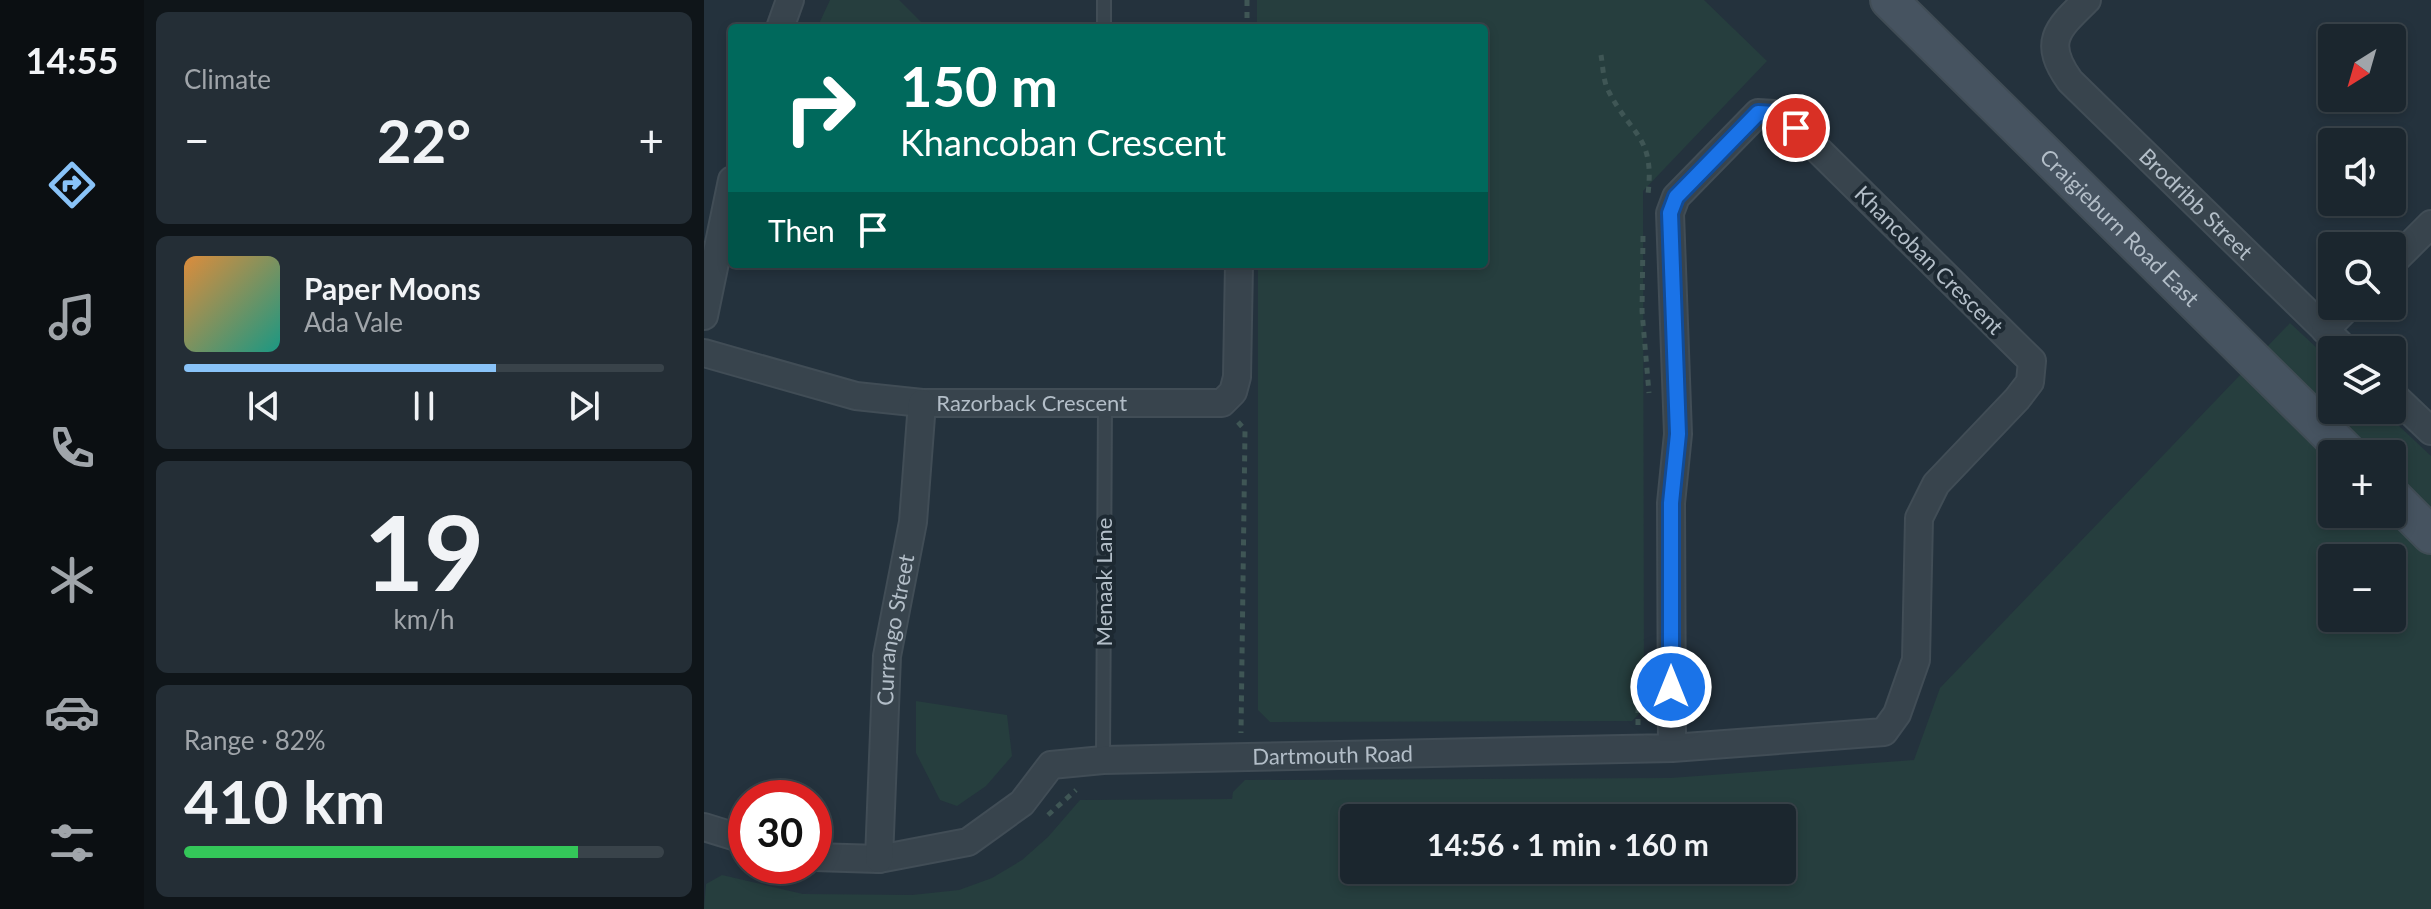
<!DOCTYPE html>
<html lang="en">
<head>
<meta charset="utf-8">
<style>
  :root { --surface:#1b262e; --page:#242e36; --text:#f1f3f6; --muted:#a0a5aa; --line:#39434a; --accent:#89c3f8 }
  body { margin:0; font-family:Lato,sans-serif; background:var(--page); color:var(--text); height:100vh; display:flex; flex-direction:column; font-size:30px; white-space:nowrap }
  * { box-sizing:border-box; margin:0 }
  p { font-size:26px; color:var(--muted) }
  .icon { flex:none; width:44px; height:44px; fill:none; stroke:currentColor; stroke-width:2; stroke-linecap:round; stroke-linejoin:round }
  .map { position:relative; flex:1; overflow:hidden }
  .panel { display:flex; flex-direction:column; gap:12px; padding:12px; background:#0f1519; width:560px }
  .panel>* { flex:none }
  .guide { position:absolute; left:24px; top:24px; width:760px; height:244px; border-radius:8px; box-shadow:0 4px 12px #0003,0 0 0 2px var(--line); background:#00695c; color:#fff; overflow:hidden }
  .needle { width:52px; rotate:217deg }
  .controls { position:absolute; left:1614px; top:24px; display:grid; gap:16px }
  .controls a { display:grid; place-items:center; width:88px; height:88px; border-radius:8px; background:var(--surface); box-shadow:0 4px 12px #0003,0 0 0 2px var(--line); font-size:40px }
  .speed { position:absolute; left:24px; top:780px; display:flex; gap:16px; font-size:40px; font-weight:700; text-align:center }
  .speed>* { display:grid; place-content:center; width:104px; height:104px; border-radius:50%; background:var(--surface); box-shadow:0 4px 12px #0003,0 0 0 2px var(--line); line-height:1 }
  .speed .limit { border:12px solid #d22; background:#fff; color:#111 }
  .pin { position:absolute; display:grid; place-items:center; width:68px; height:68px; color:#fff; margin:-34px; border:4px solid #fff; border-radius:50%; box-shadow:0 2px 8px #0007 }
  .me { position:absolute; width:88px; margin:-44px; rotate:0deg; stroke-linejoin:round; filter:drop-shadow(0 0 6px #0008) }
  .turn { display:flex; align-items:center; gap:28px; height:168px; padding:0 40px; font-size:36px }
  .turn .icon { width:104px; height:104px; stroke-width:2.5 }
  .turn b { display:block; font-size:56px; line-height:68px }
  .then { display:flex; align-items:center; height:76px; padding:0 40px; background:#0003; gap:16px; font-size:30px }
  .big { font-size:60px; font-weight:700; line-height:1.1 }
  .panel .tile { flex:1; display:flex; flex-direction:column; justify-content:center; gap:12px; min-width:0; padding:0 28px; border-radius:12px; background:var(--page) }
  .panel .dial { align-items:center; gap:0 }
  .dial b { font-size:104px; line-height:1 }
  .song { display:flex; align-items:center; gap:24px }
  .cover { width:96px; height:96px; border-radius:12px; background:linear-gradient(135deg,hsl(30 70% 55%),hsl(170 70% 35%)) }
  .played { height:8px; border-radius:4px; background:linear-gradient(90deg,var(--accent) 65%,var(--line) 65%) }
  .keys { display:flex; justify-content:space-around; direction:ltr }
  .heat { display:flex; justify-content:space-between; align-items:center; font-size:44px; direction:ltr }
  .charge { height:12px; border-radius:6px; background:linear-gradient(90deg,#34c759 82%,var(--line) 0) }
  .trip { position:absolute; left:636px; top:804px; width:456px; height:80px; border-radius:8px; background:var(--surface); box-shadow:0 4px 12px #0003,0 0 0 2px var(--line); font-weight:700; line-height:80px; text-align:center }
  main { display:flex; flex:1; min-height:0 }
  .dock { display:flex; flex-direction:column; width:144px; justify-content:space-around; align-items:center; background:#0b0f12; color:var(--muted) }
  .dock .icon { width:56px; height:56px }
  .dock .selected { color:var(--accent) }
  .dock b { font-size:36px; color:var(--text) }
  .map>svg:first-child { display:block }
  .green { fill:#263e3e; fill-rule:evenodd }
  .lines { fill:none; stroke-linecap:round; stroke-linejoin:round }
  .service-casing { stroke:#414d56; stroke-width:16 }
  .minor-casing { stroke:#414d56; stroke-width:30 }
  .secondary-casing { stroke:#414d56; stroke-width:40 }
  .path { stroke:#3f5655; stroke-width:5; stroke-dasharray:6 6; stroke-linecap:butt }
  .service { stroke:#38444d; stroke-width:12 }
  .minor { stroke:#38444d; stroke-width:26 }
  .secondary { stroke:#465360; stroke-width:36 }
  .route-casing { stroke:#114b97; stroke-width:20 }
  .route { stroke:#1a73e8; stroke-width:14 }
  .labels { text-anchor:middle; stroke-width:8; stroke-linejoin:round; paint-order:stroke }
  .street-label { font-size:22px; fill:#b3bec8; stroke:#1d2932 }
</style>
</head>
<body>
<main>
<nav class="dock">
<b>14:55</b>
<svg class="icon selected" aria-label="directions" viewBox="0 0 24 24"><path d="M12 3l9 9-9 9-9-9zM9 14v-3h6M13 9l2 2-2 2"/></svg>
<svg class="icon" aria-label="music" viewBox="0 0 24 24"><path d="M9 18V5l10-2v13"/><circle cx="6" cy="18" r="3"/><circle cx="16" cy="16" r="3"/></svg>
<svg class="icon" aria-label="phone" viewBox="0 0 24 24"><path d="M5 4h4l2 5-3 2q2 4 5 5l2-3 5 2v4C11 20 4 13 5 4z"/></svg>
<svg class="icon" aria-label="climate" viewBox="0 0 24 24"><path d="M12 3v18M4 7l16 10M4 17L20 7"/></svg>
<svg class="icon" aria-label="car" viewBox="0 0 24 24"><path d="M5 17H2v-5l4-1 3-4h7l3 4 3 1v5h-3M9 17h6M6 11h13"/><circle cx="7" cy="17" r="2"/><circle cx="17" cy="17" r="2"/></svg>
<svg class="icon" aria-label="filters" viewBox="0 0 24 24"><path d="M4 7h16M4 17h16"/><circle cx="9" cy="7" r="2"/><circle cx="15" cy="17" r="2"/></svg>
</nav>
<section class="panel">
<div class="tile"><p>Climate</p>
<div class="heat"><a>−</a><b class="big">22°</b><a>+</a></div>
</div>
<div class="tile">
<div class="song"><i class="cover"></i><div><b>Paper Moons</b><p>Ada Vale</p></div></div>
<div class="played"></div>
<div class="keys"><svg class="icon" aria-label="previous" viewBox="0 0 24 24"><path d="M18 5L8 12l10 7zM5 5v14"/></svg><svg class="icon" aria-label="pause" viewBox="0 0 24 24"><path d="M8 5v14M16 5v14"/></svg><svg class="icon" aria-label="next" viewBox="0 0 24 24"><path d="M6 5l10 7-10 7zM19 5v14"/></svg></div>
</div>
<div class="tile dial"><b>19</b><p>km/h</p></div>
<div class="tile"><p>Range · 82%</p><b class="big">410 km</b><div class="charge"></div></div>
</section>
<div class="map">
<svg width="1727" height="909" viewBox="0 0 1727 909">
  <rect width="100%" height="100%" fill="#24323d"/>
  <!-- green -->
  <path class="green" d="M126 0H195L223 28H113Z
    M553 0H1000L1063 61 939 191 940 709 928 721 566 722 554 710V264H780V28H553Z
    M1586 323 1628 362V410H1678L1727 456V909H0L2 884 18 875 99 894 208 895 255 890 288 878 318 860 344 837 376 800 528 799 529 792 541 780 966 778 1210 760 1236 688ZM1628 454H1688V514H1628ZM1628 558H1688V618H1628ZM650 818H1078V870H650Z
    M212 701 303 715 308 756 282 786 253 806 236 800 212 753Z"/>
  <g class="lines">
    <defs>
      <path id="service" d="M400 0V28
        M399 760 401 404"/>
      <g id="minor">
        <path id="s1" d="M1383 0C1353 29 1338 42 1366 81L1642 350"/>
        <path d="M76 28 86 0"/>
        <path d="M1688 263 1727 224"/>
        <path d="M0 316 28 180"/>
        <path d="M1621 330 1645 306"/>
        <path id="s2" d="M0 353 152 396 218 403H518L529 392 533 377 535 264"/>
        <path d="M1688 394 1727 431"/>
        <path d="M0 827 42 840"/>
        <path id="s3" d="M110 857 175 859 264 842 318 803 347 765 399 760 968 748 1180 732 1193 714 1212 660 1215 518 1232 484 1313 399 1326 382 1328 361 1092 128 1070 114 1054 113 972 197 966 213 974 434 967 503 968 748"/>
        <path id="s4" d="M175 859 183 656 209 522 218 403"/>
      </g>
      <g id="secondary">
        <path id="s5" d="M1185 0 1645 454"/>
        <path d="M1688 496 1727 535"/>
      </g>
    </defs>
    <!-- service casing -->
    <use href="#service" class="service-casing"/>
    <!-- minor casing -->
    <use href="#minor" class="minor-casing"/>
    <!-- secondary casing -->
    <use href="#secondary" class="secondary-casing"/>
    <!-- path -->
    <path class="path" d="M543 0V28
      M897 55C899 66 899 82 905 92 927 135 951 136 944 194
      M939 236 938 311 945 393
      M534 422 541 430 537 733
      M934 725V693L940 664
      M344 815 372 790
      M49 866 92 873"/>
    <!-- service -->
    <use href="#service" class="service"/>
    <!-- minor -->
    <use href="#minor" class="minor"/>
    <!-- secondary -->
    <use href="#secondary" class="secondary"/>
  </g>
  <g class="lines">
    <defs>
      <path id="route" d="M967 687V503L974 434 966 213 972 197 1054 113 1070 114 1092 128"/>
    </defs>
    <!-- route casing -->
    <use href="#route" class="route-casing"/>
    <!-- route -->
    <use href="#route" class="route"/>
  </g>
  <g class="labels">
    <!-- street labels -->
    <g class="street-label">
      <text dy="8" stroke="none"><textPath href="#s1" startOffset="272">Brodribb Street</textPath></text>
      <text dy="8" stroke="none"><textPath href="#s5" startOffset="324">Craigieburn Road East</textPath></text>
      <text transform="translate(1225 260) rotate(45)" y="8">Khancoban Crescent</text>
      <text dy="8" stroke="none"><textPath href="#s2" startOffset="334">Razorback Crescent</textPath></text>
      <text transform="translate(400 582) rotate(-90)" y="8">Menaak Lane</text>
      <text dy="8" stroke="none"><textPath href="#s4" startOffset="230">Currango Street</textPath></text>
      <text dy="8" stroke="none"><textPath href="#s3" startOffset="552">Dartmouth Road</textPath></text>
    </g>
  </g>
</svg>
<div class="controls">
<a><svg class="needle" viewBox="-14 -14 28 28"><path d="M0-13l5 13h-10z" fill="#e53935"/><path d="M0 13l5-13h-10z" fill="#a0a5aa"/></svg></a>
<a><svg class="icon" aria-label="sound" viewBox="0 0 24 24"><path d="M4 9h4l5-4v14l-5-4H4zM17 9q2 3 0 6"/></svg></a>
<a><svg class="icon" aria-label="search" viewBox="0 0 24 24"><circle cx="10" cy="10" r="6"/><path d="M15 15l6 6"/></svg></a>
<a><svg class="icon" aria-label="layers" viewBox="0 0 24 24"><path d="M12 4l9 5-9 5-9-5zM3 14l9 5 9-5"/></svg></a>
<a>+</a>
<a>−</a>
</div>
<div class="speed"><div class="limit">30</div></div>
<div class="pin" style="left:1092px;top:128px;background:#d93025"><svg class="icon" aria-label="arrive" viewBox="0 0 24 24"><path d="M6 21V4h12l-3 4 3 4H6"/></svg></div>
<svg class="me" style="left:967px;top:687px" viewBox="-20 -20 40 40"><circle r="17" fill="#1a73e8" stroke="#fff" stroke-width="3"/><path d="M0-11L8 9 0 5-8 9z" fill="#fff"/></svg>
<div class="trip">14:56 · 1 min · 160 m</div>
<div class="guide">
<div class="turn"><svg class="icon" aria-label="right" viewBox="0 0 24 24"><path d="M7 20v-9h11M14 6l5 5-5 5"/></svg><div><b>150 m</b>Khancoban Crescent</div></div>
<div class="then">Then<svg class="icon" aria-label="arrive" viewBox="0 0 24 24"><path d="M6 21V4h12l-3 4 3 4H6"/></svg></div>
</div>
</div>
</main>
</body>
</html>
